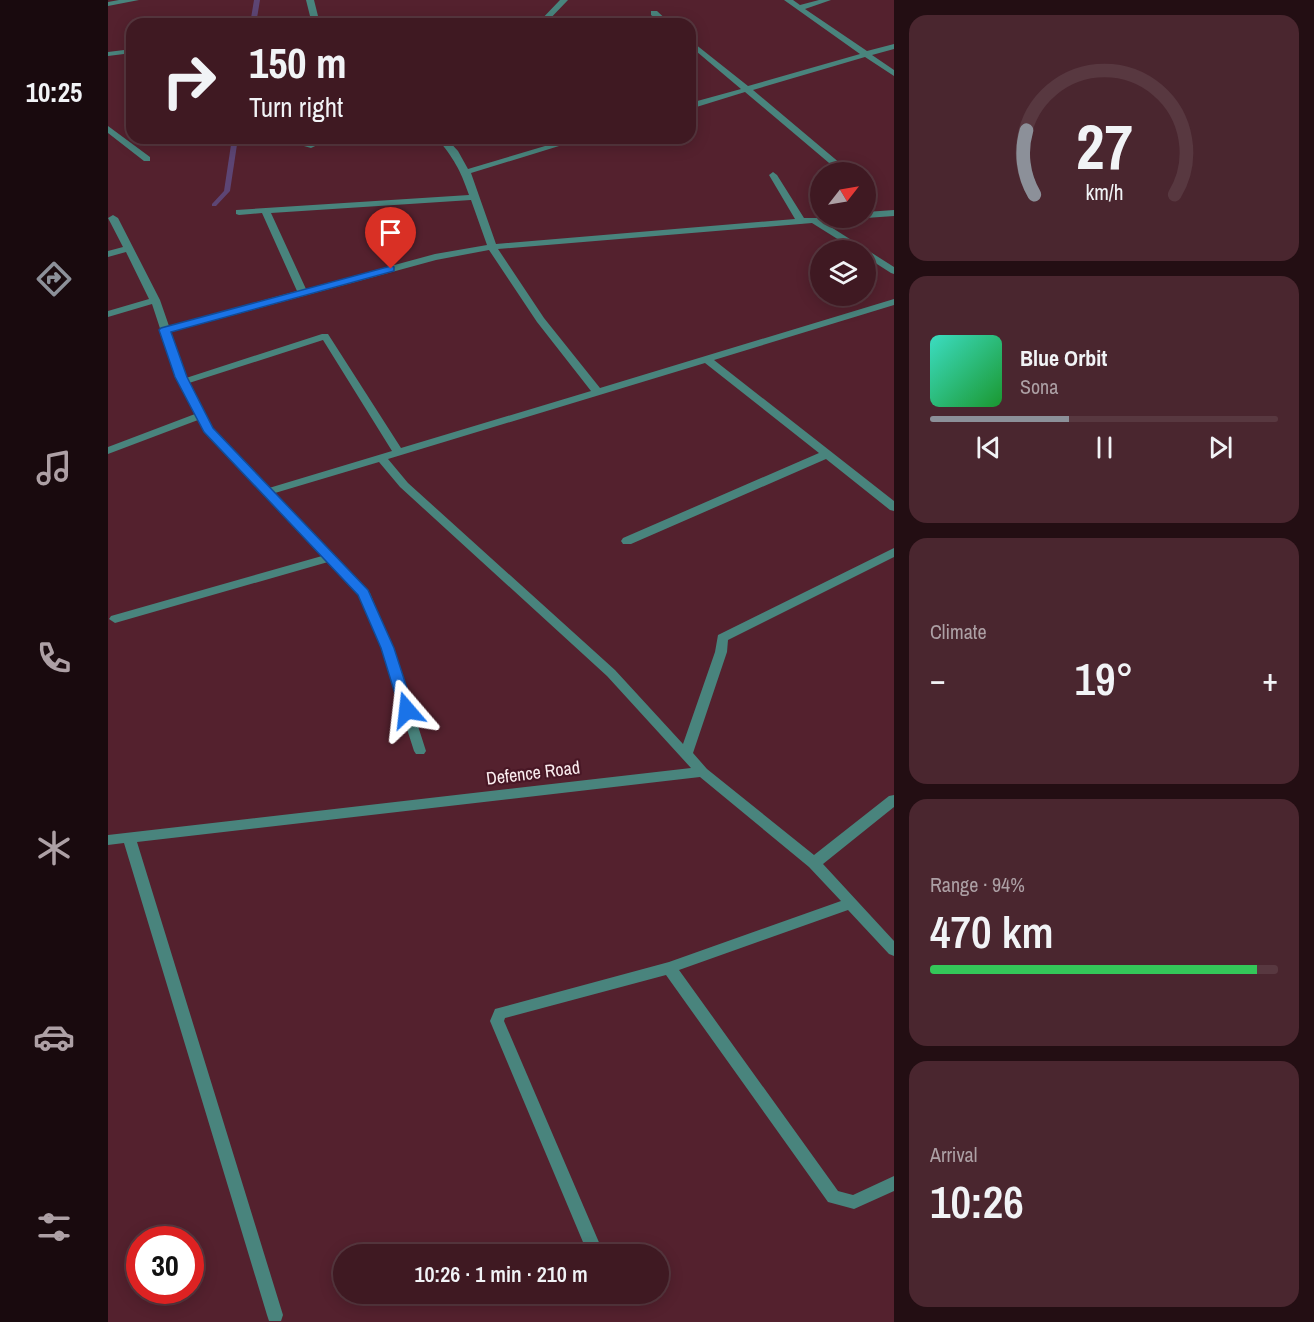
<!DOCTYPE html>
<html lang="en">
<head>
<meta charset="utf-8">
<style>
  :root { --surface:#3f1922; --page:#4a262f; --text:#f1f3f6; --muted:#ada0a5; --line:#583840; --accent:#8c9099 }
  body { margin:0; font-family:"Archivo Narrow",sans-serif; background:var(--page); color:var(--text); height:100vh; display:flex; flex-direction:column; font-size:22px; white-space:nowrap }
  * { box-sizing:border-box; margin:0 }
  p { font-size:20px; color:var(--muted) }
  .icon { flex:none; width:33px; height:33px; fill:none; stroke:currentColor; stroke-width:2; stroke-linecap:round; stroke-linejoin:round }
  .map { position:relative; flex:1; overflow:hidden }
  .details { display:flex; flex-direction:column; gap:15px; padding:15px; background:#230e13; width:420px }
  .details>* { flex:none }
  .guide { position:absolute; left:18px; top:18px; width:570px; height:126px; border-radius:18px; box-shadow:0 3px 15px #0003,0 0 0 2px var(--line); background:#3f1922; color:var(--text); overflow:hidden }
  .needle { width:39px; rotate:59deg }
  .controls { position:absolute; left:702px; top:162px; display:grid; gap:12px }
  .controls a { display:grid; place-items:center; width:66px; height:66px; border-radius:50%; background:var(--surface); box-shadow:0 3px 15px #0003,0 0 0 2px var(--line); font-size:30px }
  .speed { position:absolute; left:18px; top:1226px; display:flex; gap:12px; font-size:30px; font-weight:700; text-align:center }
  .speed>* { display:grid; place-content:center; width:78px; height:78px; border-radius:50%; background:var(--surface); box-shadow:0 3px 15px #0003,0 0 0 2px var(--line); line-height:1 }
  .speed .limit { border:9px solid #d22; background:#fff; color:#111 }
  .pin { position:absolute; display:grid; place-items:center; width:51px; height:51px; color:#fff; margin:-62px -26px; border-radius:50% 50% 50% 0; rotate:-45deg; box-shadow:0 0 6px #0007 }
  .pin .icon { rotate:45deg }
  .me { position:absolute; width:66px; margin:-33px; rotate:343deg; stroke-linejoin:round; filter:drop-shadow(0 0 4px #0008) }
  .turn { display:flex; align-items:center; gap:21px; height:126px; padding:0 24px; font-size:27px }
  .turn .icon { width:78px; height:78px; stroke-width:2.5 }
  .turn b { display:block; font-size:42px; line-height:51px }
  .big { font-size:45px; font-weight:600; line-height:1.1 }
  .details .tile { flex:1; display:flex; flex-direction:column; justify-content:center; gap:9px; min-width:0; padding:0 21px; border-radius:18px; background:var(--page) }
  .details .dial { align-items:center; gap:0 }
  .dial svg { height:156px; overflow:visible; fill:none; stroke:var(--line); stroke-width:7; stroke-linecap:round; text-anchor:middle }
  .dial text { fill:var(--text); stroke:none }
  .song { display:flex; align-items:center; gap:18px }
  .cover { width:72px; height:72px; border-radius:9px; background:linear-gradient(135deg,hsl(170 70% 55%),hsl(130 70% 35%)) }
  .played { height:6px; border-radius:3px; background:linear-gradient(90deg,var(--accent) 40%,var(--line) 40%) }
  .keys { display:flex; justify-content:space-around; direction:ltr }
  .heat { display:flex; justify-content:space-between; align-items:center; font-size:33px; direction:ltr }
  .charge { height:9px; border-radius:4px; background:linear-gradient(90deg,#34c759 94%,var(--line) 0) }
  .trip { position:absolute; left:225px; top:1244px; width:336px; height:60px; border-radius:30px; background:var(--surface); box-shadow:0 3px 15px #0003,0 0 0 2px var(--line); font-weight:600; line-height:60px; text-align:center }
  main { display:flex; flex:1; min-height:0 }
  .dock { display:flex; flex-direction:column; width:108px; justify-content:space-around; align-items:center; background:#190a0e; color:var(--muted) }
  .dock .icon { width:42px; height:42px }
  .dock .selected { color:var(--accent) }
  .dock b { font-size:27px; color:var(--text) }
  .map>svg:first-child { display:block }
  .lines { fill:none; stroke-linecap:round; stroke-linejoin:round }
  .stream { fill:#5d4574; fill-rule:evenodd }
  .minor { fill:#49847d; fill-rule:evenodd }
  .route { fill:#1a73e8; stroke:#114b97; stroke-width:1.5 }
  .labels { text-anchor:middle; stroke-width:4.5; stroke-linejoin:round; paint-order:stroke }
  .street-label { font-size:18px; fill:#fbedef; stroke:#481725 }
</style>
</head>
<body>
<main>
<nav class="dock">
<b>10:25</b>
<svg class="icon selected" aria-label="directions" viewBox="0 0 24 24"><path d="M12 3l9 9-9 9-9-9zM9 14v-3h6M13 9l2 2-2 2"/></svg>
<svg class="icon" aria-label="music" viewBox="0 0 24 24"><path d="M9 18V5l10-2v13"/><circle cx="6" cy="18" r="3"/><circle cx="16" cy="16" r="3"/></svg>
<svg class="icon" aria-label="phone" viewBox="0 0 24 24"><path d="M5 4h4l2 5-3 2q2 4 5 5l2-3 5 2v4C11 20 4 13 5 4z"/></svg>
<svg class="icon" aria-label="climate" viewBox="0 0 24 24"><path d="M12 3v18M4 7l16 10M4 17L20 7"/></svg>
<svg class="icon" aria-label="car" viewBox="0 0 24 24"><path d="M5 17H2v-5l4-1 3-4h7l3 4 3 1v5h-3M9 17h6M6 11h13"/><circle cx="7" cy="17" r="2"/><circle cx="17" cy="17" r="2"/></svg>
<svg class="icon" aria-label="filters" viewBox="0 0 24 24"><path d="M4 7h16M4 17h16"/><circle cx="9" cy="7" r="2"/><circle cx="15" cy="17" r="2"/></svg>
</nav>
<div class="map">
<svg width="786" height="1322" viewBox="0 0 786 1322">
  <rect width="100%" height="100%" fill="#54212e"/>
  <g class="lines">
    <!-- stream -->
    <path class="stream" d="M146 0H152L148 24H142Z
      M124 138H130L122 191 108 206H104V204L116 191Z"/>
    <!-- minor -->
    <path class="minor" d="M11 0H31L0 6V2Z
      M198 0H206L212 24H204Z
      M452 0H460L437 24H429Z
      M676 0H685L692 5 711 0H723L697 9 759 51 786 44V49L764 55 786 70V76L757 57 645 90 733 164V168H727L637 92 582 109V103L633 89 582 46V40L640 86 752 54Z
      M543 11H549L563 24H554L543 15Z
      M24 49V53L0 56V52Z
      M0 126 42 157V161H36L0 133Z
      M212 138H224L203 148 196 146Z
      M329 138H338L350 151 360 169 464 138H477L363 173 388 244 687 219 661 175 665 172 669 175 696 218H736L732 221 715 222 786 267V274L783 273 758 257V250H747L704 223 390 249 436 318 492 388 786 299V305L606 360 786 501V511L782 510 718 459 523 544H515L513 541 515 538 711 453 597 363 280 459 300 483 507 670 575 744 607 652 610 635 786 548V557L620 640 619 652 585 753 599 769 706 855 781 796 786 795V807L715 864 786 941V956L781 954 740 910 571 970 730 1191 745 1195 786 1176V1191L746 1209 720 1202 558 975 397 1018 396 1021 496 1254H480L382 1021 387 1009 561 962 733 901 701 867 592 777 29 842 175 1315 173 1321H161L159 1315 16 843 0 845V835L583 768 499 676 292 487 271 462 167 493 262 593 285 648 318 751 316 754H308L306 751 273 648 251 595 220 562 7 623 1 619 3 616 214 556 96 432 90 420 0 454V447L87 414 68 377 44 304 0 317V311L41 299 18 252 0 257V251L15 247 0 218 5 215 10 218 52 300 61 326 189 291 154 213 131 215 128 214V210L361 195C352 169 346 159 329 138ZM363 200 379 245 327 254 198 289 163 213ZM381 250 429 322 483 391 293 448 220 334H214L78 378 63 332 328 260ZM215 340 284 451 161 488 104 428 81 383Z
      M786 210V216L758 218H757L758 212Z"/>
  </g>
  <!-- route -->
  <path class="route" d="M283 266 286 267V271L63 332 79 377 105 428 260 590 286 648 306 710 299 715 292 710 273 648 250 595 96 432 67 377 51 330 53 328Z"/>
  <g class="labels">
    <!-- street labels -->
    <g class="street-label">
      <text transform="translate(425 773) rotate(-7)" y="6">Defence Road</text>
    </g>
  </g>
</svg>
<div class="controls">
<a><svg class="needle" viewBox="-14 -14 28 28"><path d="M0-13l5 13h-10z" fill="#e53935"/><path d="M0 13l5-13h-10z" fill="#ada0a5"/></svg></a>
<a><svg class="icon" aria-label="layers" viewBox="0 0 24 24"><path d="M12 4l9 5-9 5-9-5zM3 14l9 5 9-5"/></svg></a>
</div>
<div class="speed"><div class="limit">30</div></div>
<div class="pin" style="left:283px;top:269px;background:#d93025"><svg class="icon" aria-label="arrive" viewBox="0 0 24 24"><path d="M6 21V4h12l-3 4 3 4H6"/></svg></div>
<svg class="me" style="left:299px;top:710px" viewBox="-20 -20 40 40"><path d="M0-17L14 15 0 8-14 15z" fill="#1a73e8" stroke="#fff" stroke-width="4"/></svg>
<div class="trip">10:26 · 1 min · 210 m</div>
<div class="guide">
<div class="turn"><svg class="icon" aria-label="right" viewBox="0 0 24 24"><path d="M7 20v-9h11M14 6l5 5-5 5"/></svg><div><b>150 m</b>Turn right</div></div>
</div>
</div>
<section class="details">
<div class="tile dial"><svg viewBox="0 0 100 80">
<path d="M14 69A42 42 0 1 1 86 69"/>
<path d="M14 69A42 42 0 0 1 10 36" stroke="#8c9099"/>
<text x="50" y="56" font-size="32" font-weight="700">27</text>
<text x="50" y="72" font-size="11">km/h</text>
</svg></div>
<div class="tile">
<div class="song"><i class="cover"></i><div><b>Blue Orbit</b><p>Sona</p></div></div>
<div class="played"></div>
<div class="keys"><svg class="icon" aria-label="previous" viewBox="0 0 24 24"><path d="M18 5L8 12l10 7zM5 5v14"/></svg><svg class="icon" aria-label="pause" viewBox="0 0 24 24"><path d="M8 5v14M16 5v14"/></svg><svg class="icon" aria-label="next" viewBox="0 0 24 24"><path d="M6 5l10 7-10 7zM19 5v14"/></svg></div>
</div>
<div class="tile"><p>Climate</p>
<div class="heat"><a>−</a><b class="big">19°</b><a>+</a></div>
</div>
<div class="tile"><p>Range · 94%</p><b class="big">470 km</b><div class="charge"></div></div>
<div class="tile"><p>Arrival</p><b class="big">10:26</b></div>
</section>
</main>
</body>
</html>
